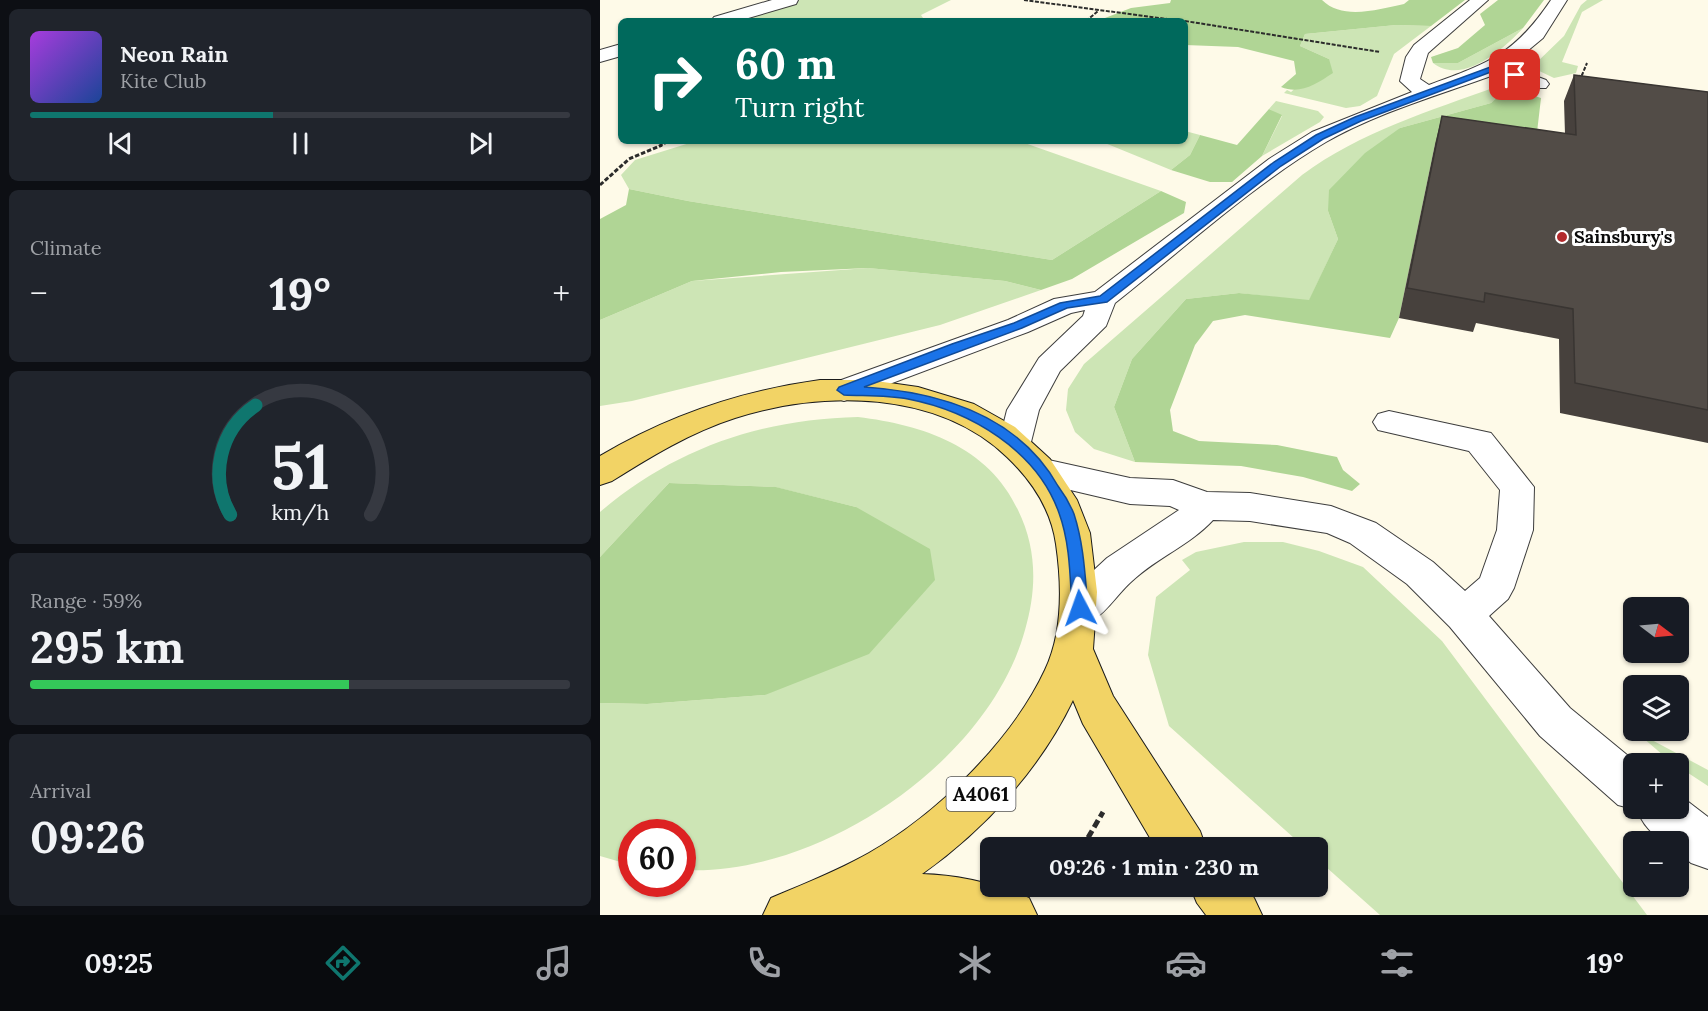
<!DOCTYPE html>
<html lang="en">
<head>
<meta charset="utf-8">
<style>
  :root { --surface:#171b24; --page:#20242c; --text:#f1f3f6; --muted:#9ea1a6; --line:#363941; --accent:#0f766e }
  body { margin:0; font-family:Lora,serif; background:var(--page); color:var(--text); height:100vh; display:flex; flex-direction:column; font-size:22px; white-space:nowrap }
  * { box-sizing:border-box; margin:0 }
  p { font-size:20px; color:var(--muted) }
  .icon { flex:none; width:33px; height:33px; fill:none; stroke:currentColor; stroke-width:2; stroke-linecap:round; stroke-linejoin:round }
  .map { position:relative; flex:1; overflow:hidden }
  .side { display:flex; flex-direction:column; gap:9px; padding:9px; background:#0d0f14; width:600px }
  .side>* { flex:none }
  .hud { position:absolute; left:18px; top:18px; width:570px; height:126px; border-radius:9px; box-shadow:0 2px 4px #0004; background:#00695c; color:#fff; overflow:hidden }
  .needle { width:39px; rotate:106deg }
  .tools { position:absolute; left:1023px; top:597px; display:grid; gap:12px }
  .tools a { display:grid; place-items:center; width:66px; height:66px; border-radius:9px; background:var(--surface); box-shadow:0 2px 4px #0004; font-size:30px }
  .speed { position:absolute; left:18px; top:819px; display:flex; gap:12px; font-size:30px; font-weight:700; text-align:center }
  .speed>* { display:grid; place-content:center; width:78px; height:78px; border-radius:50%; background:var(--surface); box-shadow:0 2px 4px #0004; line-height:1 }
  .speed .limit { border:9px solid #d22; background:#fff; color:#111 }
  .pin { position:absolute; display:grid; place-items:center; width:51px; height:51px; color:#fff; margin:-26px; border-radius:12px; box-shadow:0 3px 9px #0006 }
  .me { position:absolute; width:66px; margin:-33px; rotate:356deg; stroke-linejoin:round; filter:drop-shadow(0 0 4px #0008) }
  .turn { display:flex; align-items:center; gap:21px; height:126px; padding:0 18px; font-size:27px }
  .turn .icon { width:78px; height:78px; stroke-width:2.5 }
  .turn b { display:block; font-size:42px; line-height:51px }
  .big { font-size:45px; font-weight:700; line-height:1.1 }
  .side .tile { flex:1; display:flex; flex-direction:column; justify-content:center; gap:9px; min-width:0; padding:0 21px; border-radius:9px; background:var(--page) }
  .side .dial { align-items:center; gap:0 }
  .dial svg { height:156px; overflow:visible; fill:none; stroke:var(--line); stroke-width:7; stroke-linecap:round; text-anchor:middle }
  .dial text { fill:var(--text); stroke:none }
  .song { display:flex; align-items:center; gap:18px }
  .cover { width:72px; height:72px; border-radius:9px; background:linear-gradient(135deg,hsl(280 70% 55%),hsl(220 70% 35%)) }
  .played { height:6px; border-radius:3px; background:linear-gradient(90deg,var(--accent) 45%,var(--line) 45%) }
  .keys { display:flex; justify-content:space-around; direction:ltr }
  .heat { display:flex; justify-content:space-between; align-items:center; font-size:33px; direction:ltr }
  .charge { height:9px; border-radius:4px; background:linear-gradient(90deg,#34c759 59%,var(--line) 0) }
  .trip { position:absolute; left:380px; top:837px; width:348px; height:60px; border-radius:9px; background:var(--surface); box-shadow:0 2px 4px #0004; font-weight:700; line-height:60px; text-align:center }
  .dock { display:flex; height:96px; justify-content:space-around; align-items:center; background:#090b0e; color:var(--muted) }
  .dock .icon { width:42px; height:42px }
  .dock .on { color:var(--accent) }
  .dock b { font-size:27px; color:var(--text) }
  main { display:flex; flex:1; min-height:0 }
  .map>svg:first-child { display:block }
  .green { fill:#cde5b5 }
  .forest { fill:#b0d595 }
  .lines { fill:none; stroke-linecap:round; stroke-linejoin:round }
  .minor-casing { stroke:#3d3d3d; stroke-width:2 }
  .major-casing { stroke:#1b1b1b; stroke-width:2 }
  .path-far2 { stroke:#2c2c2c; stroke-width:2; stroke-dasharray:4 1.5; stroke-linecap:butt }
  .path-far1 { stroke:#2c2c2c; stroke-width:3; stroke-dasharray:4.5 2; stroke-linecap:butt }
  .path { stroke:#2c2c2c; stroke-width:5; stroke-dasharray:8 4; stroke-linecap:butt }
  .minor { fill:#fff; fill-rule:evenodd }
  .major { fill:#f2d365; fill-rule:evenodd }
  .wall { fill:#47413d }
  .building { fill:#524c47; stroke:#393532; stroke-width:1.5 }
  .route { fill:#1a73e8; stroke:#114b97; stroke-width:1.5 }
  .poi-dot { fill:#b22a2d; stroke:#fff; stroke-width:2 }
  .labels { text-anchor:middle; stroke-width:6; stroke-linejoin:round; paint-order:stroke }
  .far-poi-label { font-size:18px; font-weight:bold; fill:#0a0a0a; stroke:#fff; text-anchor:start }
  .shield { fill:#fff; stroke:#545454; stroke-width:1.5 }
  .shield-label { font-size:20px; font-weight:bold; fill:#0a0a0a }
</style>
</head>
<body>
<main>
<section class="side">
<div class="tile">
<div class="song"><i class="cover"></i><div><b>Neon Rain</b><p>Kite Club</p></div></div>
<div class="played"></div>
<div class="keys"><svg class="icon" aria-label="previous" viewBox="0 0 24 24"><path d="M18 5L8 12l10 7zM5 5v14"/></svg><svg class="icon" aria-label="pause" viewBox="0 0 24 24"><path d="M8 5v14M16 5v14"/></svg><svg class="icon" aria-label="next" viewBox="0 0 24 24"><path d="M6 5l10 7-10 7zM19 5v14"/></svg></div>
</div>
<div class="tile"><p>Climate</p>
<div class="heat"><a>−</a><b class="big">19°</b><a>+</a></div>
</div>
<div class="tile dial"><svg viewBox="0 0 100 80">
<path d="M14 69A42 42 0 1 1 86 69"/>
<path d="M14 69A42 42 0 0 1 27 13" stroke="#0f766e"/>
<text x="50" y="56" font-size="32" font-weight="700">51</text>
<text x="50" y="72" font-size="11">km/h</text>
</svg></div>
<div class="tile"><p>Range · 59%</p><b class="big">295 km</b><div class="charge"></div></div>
<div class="tile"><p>Arrival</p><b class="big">09:26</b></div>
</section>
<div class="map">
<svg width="1108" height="915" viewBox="0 0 1108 915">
  <rect width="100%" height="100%" fill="#fefae8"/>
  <!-- green -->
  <path class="green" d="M200 0H351L321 15 325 21H128Z
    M987 0H1003L982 12 962 62 978 66 976 73 954 78 935 69 934 65 964 36 981 5Z
    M796 25 831 26 794 54 777 96 760 106 746 108 684 93 687 90 691 92 729 59 700 46 705 34Z
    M923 28C904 49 862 86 833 63H858Z
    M898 86 907 87 891 103 800 128 728 211 738 239 709 301 639 293 586 299 532 359 514 407 535 462 494 449 475 432 466 410 468 389 484 364 702 175C760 132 830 111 898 86Z
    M676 101 718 111 724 117 720 122 662 156 682 116 669 109Z
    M585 131 600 135 590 155 571 170 500 141H585Z
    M96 141H419L561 191 452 260 88 201 29 189 21 175 35 160Z
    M268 268 405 281 441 290 340 325 32 401 0 406V320L92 281Z
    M258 417C323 425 388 446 418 510 437 549 437 589 425 630 389 762 219 877 83 870L82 832H32L31 865 0 856V703L47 704 165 695 256 507 175 487 69 483 0 557V512C74 449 161 419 258 417Z
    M644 542H683L719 551 763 567 842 641 1047 915H780L717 859V848L704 847 569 726 548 655 556 597 590 570 582 560 596 552Z
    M1035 731 1108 770V786L1079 767 1078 764 1071 762Z"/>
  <!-- forest -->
  <path class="forest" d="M571 0H722C743 21 779 9 804 4L809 0H865L831 26 796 25 705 34 700 46 729 59 733 73C716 84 700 95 681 87L696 74 694 61 638 47 585 45V21H505V18L531 8 570 3Z
    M898 0H944L923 28 858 63H833L831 57 858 48 885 25 880 14Z
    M907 87 941 98 934 158 835 144 799 318 790 338 645 315 613 321 595 345 570 410 573 431 599 441 677 445 737 457 743 470 760 484 752 491 703 477 641 466 535 462 514 407 532 359 586 299 639 293 709 300 738 239 728 211 729 190 765 153 800 128 891 103Z
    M669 109 682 115 662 156 632 182H610L571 170 590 155 600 135 637 145Z
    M29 189 88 201 452 260 561 191 586 202 584 213 472 279 441 290 405 281 268 268 181 272 92 281 0 320V219L26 205Z
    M69 483 176 487 256 507 330 549 335 580 269 654 165 695 47 704 0 703V557Z"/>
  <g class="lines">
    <defs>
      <path id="minor" d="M172 0H198L196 4 138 21H111L114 17Z
        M870 0H888L828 53 820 79 829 85C889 63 914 55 951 0H967L943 38 909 66 946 80 949 84 946 88H932L896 74C840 95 778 112 726 142 654 184 582 250 515 303L506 326 460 371 439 410 431 442 426 450 415 454 404 450 399 442 407 410 439 358 483 316 485 310 471 313 428 332 255 397 244 401 233 397 229 390 233 383 408 320 454 299 495 292 669 159 712 132 812 92 800 81 806 57 814 45Z
        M21 44V56L0 62V50Z
        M789 411 891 433 934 487 933 530 914 588 908 599 889 616 970 708 1038 764H1034V808H1078V794L1108 817V869L1091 863 1078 852V842C1058 842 1045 829 1037 810L1018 805 940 736 850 627 807 584 750 543 727 533 650 521 613 520C590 545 558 557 532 581 519 592 508 611 493 620 483 626 476 623 466 620L461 608 466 596 507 558 579 510 570 506 530 504 432 481 427 472 432 463 444 459 530 478 573 480 607 492 650 493 731 506 776 523 833 562 865 591 880 578 897 530 900 490 869 451 778 430 773 422 778 414Z"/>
      <path id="major" d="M220 380H269L318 387 374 404 415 427 450 459 477 500 490 533 497 592 493 649 513 696 600 831 606 848H556L483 724 473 700C440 769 385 829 322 874 359 875 396 884 429 898L437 915H163L171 898C204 884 237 871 269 853 336 815 412 741 445 670 463 632 462 585 456 544 451 509 432 481 407 457 337 390 223 390 135 418 91 432 50 457 12 481L0 485V456C69 415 140 391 220 380Z
        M590 886H645L654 898 662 915H606L597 903Z"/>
    </defs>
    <!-- minor casing -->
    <use href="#minor" class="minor-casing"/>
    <!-- major casing -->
    <use href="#major" class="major-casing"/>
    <!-- path-far2 -->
    <path class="path-far2" d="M424 0 582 21
      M486 21 498 11
      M585 21 780 52
      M976 77 982 75 987 63
      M59 146 71 141"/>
    <!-- path-far1 -->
    <path class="path-far1" d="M0 185 29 159 62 145"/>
    <!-- path -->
    <path class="path" d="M482 848 503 812"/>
    <!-- minor -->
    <use href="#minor" class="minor"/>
    <!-- major -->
    <use href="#major" class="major"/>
  </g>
  <!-- wall -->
  <path class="wall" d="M974 75 1108 92V443L960 413 959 339 876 323 873 332 799 318 835 144 842 116 965 134 964 101Z"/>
  <!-- building -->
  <path class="building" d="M974 75 1108 92V410L975 383 973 309 885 293 884 302 807 288 842 116 976 135Z"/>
  <!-- route -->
  <path class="route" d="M893 66 919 75 915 77 896 70 761 121 723 139 681 166 507 302 467 308 422 328 264 387C340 392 418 415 458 486 464 494 470 504 474 514 484 545 485 576 488 608L486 613H475L472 608C470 576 470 543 459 513 437 450 370 411 308 399 287 395 265 396 244 395L237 390 239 387 352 344 414 323 460 303 500 296 674 162 716 135 755 117Z"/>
  <!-- markers -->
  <circle class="poi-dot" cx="962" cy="237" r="6"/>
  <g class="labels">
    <!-- far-poi labels -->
    <g class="far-poi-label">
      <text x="974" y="243">Sainsbury's</text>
    </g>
    <!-- shield labels -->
    <rect class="shield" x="346.5" y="777" width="69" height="34" rx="4.5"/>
    <g class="shield-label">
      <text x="381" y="801">A4061</text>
    </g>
  </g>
</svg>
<div class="tools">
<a><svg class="needle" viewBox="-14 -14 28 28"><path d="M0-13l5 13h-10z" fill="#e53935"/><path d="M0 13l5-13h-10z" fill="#9ea1a6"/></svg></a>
<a><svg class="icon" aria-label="layers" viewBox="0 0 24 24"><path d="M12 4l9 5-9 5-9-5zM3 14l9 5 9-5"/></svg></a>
<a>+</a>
<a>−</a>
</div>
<div class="speed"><div class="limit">60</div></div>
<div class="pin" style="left:915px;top:75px;background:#d93025"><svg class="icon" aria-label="arrive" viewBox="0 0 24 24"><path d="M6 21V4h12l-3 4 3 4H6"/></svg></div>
<svg class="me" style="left:480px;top:608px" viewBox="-20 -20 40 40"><path d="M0-17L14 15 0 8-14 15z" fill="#1a73e8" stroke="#fff" stroke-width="4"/></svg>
<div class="trip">09:26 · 1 min · 230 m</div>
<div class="hud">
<div class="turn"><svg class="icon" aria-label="right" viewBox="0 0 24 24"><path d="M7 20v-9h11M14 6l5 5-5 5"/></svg><div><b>60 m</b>Turn right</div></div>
</div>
</div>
</main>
<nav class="dock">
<b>09:25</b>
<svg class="icon on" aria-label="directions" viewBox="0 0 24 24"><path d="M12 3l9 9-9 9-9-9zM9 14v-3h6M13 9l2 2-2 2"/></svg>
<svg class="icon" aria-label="music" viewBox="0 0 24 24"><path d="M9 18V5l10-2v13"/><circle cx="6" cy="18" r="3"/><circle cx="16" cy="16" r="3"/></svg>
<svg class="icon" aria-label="phone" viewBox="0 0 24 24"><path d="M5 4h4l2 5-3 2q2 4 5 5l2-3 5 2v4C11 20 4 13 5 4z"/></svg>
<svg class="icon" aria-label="climate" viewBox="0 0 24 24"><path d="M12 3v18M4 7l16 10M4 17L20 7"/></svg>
<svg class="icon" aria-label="car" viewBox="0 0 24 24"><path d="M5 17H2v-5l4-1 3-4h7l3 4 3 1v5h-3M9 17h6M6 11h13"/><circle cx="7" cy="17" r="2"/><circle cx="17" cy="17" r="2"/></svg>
<svg class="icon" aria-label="filters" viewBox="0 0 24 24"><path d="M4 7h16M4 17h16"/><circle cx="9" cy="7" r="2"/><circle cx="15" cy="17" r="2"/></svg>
<b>19°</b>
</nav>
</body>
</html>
